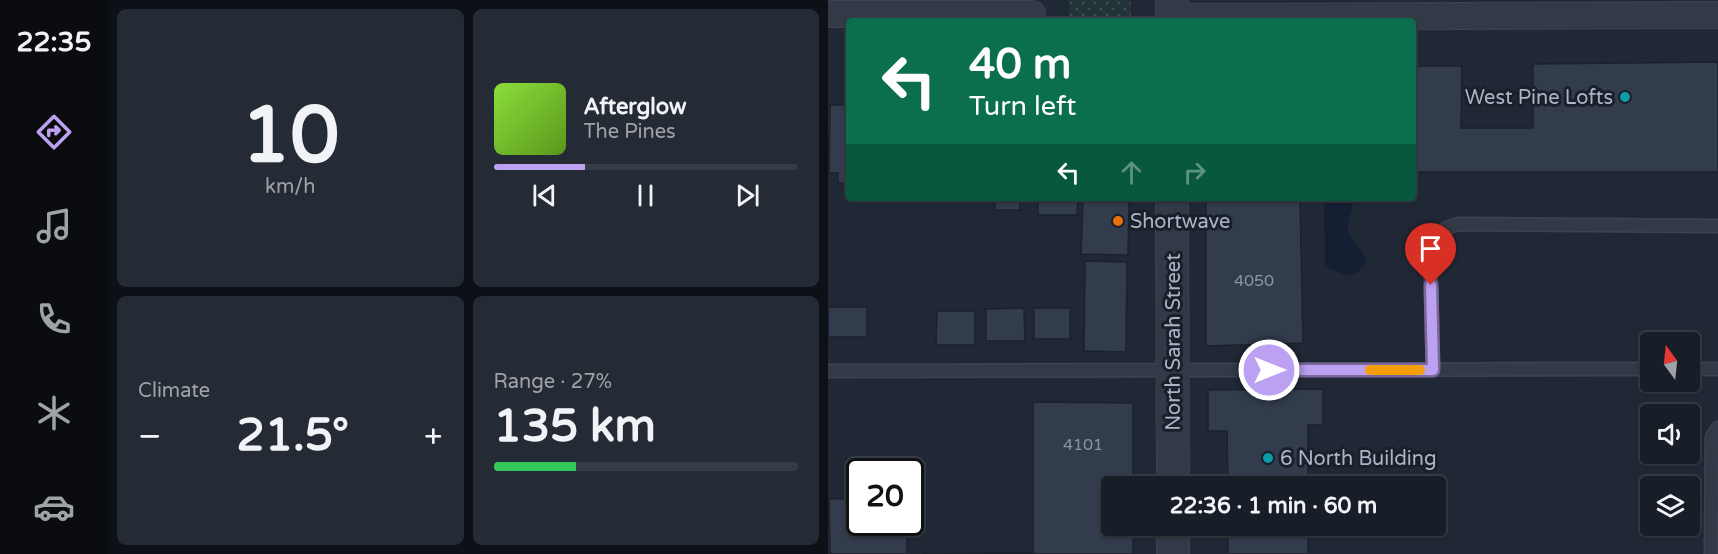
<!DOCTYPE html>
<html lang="en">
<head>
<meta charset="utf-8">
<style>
  :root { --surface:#181e28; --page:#252b34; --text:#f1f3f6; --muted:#9fa2a8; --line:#363c45; --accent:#bca0f2 }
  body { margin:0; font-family:"Varela Round",sans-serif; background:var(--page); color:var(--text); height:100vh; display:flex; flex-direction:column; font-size:22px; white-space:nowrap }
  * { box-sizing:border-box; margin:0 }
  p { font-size:20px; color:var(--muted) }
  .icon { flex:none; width:33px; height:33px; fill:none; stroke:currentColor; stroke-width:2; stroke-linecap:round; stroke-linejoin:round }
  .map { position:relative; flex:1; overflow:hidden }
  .details { display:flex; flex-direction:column; gap:9px; padding:9px; background:#0d1016; width:720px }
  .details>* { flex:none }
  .banner { position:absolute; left:18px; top:18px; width:570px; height:183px; border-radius:6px; box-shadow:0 2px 4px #0004,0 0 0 2px var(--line); background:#0b6e4f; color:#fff; overflow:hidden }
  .needle { width:39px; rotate:345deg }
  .buttons { position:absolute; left:812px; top:332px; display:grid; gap:12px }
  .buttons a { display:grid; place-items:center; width:60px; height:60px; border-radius:6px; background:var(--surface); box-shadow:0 2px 4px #0004,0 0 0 2px var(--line); font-size:30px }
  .speed { position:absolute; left:18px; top:458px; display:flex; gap:12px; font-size:30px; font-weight:700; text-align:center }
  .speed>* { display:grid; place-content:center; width:78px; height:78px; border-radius:50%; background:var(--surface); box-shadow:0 2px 4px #0004,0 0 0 2px var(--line); line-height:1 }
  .speed .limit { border:3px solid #111; border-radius:9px; background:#fff; color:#111 }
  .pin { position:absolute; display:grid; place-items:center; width:51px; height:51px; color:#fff; margin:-62px -26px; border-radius:50% 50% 50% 0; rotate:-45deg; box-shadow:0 0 6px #0007 }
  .pin .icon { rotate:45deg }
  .me { position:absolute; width:66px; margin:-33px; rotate:90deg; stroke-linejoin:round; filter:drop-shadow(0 0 4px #0008) }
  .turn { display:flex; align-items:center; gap:21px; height:126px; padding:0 24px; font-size:27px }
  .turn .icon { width:78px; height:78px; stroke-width:2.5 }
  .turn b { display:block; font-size:42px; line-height:51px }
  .lanes { display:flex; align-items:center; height:57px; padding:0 24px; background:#0003; justify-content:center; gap:30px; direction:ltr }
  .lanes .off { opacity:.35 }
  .big { font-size:45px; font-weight:800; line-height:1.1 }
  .details .tile { flex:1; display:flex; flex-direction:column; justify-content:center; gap:9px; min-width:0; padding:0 21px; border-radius:9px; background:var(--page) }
  .details .dial { align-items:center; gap:0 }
  .dial b { font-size:78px; line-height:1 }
  .song { display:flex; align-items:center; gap:18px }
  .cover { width:72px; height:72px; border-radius:9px; background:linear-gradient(135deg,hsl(90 70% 55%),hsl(90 70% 35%)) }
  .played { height:6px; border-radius:3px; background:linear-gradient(90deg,var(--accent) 30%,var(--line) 30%) }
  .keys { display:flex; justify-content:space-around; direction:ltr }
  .heat { display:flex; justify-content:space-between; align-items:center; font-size:33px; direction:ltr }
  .charge { height:9px; border-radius:4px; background:linear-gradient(90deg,#34c759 27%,var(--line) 0) }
  .details .tiles { flex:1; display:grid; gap:9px; grid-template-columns:repeat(2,1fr) }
  .trip { position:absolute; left:273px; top:476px; width:345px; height:60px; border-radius:6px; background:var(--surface); box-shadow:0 2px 4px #0004,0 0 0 2px var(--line); font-weight:800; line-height:60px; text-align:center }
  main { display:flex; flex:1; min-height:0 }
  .tabs { display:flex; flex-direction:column; width:108px; justify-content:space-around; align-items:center; background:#0a0c10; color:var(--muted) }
  .tabs .icon { width:42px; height:42px }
  .tabs .on { color:var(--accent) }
  .tabs b { font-size:27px; color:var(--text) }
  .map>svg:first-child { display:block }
  .park { fill:url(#park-dots) }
  .water { fill:#141f33 }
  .building { fill:#323c4d; stroke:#1b212d; stroke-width:1.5 }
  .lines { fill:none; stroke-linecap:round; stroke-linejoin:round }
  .service-casing { stroke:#3d4350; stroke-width:15 }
  .minor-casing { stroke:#3d4350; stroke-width:28 }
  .tertiary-casing { stroke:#3d4350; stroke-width:34 }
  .service { stroke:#333a47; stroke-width:12 }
  .minor { stroke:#333a47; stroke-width:26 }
  .tertiary { stroke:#333a47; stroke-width:32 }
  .route-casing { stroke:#7a689d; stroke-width:15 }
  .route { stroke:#bca0f2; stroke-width:10 }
  .slow { stroke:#f59e0b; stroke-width:10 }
  .culture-dot { fill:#0f9aa8; stroke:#191f2b; stroke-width:2 }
  .food-dot { fill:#e8710a; stroke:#191f2b; stroke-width:2 }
  .labels { text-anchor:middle; stroke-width:6; stroke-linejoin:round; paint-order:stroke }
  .number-label { font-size:16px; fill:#8c94a4 }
  .poi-label { font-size:20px; fill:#adb4c4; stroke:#191f2b; text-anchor:start }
  .street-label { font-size:20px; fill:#adb4c4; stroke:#191f2b }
</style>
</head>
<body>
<main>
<nav class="tabs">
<b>22:35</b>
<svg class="icon on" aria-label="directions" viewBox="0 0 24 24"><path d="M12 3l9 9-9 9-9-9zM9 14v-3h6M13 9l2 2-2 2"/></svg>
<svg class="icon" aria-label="music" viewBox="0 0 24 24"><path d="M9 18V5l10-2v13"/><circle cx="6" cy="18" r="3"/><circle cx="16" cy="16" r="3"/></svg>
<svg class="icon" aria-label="phone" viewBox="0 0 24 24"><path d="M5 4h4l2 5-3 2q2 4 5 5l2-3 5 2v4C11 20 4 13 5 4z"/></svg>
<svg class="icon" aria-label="climate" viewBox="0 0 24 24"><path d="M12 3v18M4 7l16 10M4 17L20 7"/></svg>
<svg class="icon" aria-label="car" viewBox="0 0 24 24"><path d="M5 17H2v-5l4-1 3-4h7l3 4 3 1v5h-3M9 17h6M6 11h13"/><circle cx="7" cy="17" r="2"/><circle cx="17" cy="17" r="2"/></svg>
</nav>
<section class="details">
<div class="tiles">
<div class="tile dial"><b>10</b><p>km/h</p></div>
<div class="tile">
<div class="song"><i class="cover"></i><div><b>Afterglow</b><p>The Pines</p></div></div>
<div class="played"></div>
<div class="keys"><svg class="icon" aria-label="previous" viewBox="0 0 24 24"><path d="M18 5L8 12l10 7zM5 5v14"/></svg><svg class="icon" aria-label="pause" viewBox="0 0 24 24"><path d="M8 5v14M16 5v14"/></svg><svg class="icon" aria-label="next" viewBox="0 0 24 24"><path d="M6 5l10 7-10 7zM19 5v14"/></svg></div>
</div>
<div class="tile"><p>Climate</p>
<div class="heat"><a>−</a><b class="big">21.5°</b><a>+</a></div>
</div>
<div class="tile"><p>Range · 27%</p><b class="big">135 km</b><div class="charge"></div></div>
</div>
</section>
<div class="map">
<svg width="890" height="554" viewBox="0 0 890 554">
  <defs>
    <pattern id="park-dots" width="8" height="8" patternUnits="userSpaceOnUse" patternTransform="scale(1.5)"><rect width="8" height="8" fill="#223337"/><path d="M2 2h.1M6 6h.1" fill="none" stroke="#3f4e52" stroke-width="1.8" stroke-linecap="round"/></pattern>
  </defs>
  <rect width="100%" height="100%" fill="#202836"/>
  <!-- park -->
  <path class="park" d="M241 0H303V21H241Z"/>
  <!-- water -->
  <path class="water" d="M496 198H525C526 210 517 221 521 233 525 245 536 248 538 263L530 272 519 276 497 266Z"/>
  <!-- building -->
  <path class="building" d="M890 62V172H585V66H634L633 128H705V64Z
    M2 105H19V111H21V183H10V173H1Z
    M167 198H192V210H167Z
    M210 198H250L249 215H210Z
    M255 198H301L300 255 253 254Z
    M378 198H472L475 343 378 346Z
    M257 261 299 262 298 352 256 351Z
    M0 307H39V337H0Z
    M196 308 197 341H158V309Z
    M206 308H242V339H206Z
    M109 311H147V345H108Z
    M495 389V425H480V486H400L399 431H380V390Z
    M205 402 305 403V486H284V525H305V554H93L205 553Z
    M32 498V522H79V554H2L1 499Z
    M400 525H480V554H400Z"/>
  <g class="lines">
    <defs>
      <path id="service" d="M861 369H890
        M605 370 602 248C608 233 615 228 630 224L890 226
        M0 371 822 369
        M883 554 884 437 890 428"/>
      <path id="minor" d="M0 14H204
        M344 17 890 15"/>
      <path id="tertiary" d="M344 0V21
        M344 198 345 486
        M345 525V554"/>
    </defs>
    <!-- service casing -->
    <use href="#service" class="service-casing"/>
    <!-- minor casing -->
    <use href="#minor" class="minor-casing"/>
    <!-- tertiary casing -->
    <use href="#tertiary" class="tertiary-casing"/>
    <!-- service -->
    <use href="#service" class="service"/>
    <!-- minor -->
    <use href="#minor" class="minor"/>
    <!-- tertiary -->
    <use href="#tertiary" class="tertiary"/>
  </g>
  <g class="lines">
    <defs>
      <path id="route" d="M441 370H605L603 285"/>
    </defs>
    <!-- route casing -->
    <use href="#route" class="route-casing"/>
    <!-- route -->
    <use href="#route" class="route"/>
    <!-- slow -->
    <path class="slow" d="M542 370H592"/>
  </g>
  <!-- markers -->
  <g class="culture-dot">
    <circle cx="797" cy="97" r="6"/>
    <circle cx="440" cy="458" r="6"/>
  </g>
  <circle class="food-dot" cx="290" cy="221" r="6"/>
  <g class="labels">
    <!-- number labels -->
    <g class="number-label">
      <text x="426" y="286">4050</text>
      <text x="255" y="450">4101</text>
    </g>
    <!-- poi labels -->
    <g class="poi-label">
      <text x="785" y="104" text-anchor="end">West Pine Lofts</text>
      <text x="302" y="228">Shortwave</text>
      <text x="452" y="465">6 North Building</text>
    </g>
    <!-- street labels -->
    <g class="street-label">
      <text transform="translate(345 342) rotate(-90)" y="7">North Sarah Street</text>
    </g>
  </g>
</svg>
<div class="buttons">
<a><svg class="needle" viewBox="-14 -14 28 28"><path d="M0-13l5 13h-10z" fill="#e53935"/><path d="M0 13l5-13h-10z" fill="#9fa2a8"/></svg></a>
<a><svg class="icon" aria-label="sound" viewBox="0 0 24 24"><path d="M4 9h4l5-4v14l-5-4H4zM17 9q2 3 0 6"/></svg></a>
<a><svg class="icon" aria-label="layers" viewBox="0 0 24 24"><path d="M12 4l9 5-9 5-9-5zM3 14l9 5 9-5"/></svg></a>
</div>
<div class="speed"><div class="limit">20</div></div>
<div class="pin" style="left:603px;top:285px;background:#d93025"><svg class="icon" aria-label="arrive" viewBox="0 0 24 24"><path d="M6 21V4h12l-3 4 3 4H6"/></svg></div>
<svg class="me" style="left:441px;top:370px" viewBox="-20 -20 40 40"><circle r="17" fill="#bca0f2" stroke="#fff" stroke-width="3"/><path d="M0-11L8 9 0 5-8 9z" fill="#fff"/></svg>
<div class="trip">22:36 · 1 min · 60 m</div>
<div class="banner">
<div class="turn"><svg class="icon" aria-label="left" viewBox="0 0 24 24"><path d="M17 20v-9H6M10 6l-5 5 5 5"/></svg><div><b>40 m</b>Turn left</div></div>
<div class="lanes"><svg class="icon" aria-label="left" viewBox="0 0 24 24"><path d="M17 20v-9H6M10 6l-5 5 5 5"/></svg><svg class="icon off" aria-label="ahead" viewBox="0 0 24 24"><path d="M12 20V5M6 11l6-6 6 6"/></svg><svg class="icon off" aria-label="right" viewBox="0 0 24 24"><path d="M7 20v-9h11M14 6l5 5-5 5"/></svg></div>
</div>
</div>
</main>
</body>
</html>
